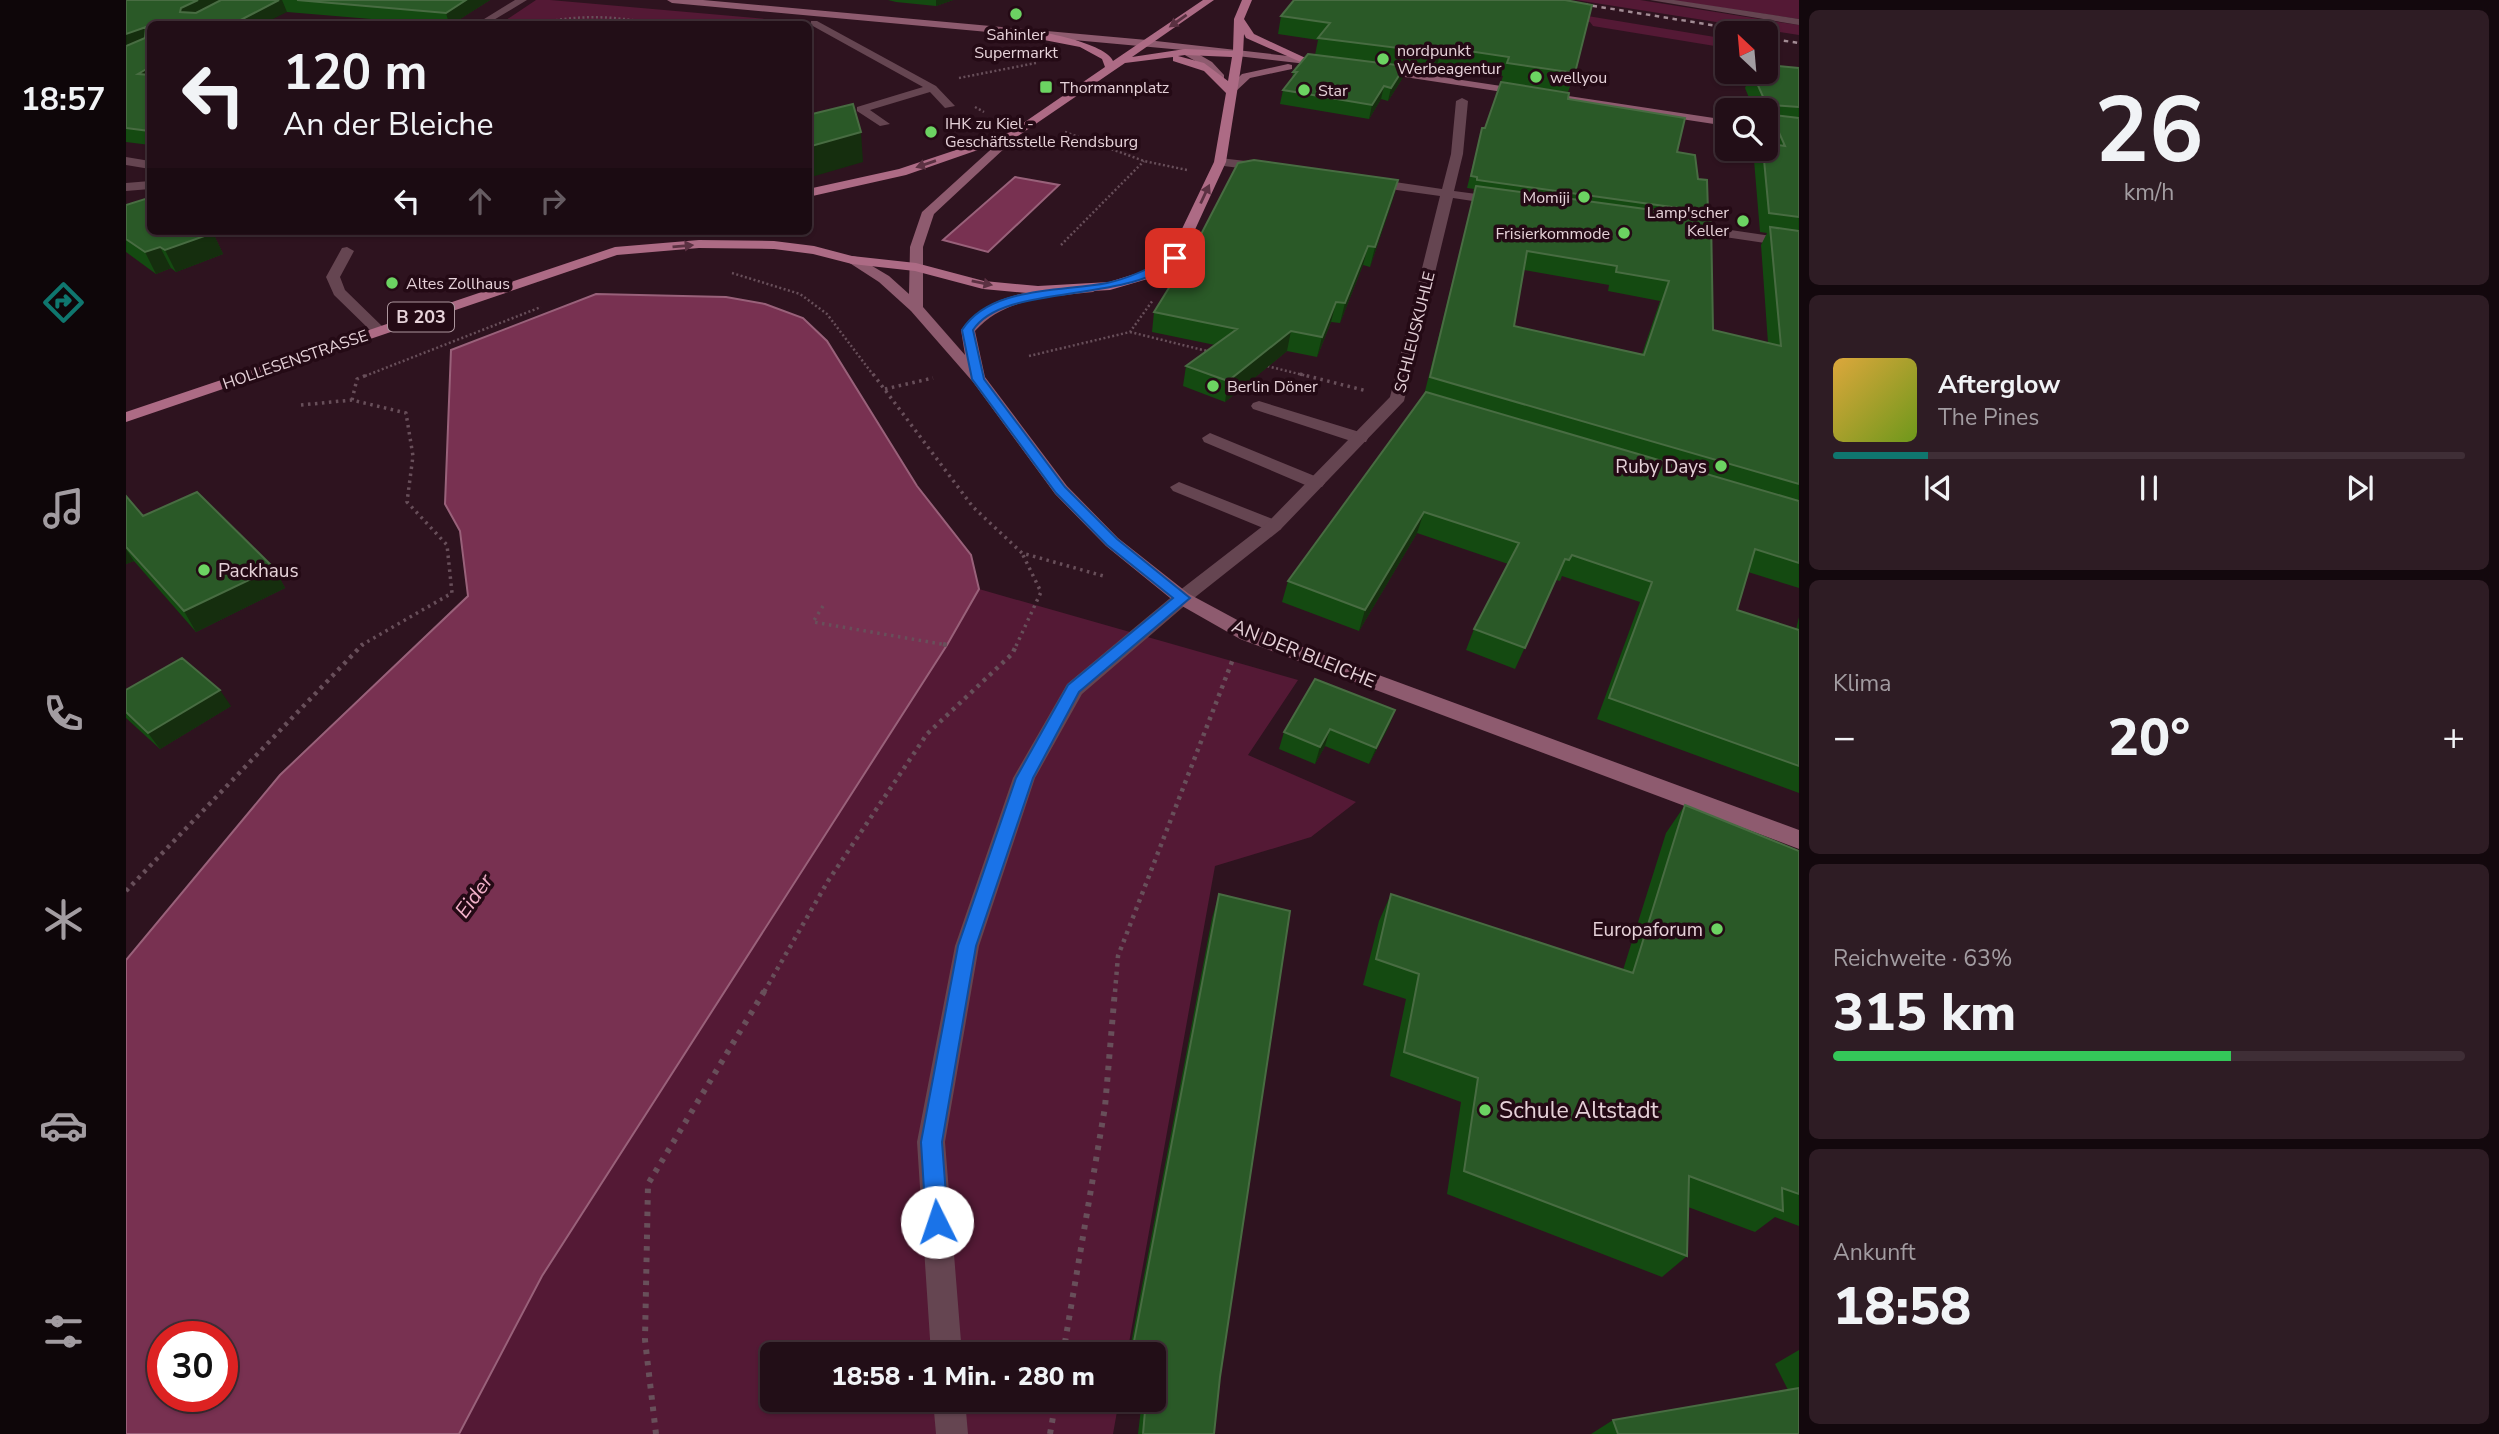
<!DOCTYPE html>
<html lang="de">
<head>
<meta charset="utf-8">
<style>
  :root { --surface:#220e17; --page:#2e1c24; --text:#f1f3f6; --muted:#a29ca1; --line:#3f2e36; --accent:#0f766e }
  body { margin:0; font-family:"Nunito Sans",sans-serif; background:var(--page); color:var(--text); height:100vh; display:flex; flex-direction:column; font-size:26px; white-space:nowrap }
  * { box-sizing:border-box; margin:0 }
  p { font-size:23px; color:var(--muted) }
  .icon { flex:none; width:38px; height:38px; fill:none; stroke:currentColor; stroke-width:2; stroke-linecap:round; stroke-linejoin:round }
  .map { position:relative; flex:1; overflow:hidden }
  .sheet { display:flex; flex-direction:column; gap:10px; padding:10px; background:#13080d; width:700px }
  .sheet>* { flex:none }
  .top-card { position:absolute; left:21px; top:21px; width:665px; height:214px; border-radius:10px; box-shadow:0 2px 5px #0004,0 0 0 2px var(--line); background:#220e17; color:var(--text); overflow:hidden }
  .needle { width:46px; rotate:334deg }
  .tools { position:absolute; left:1589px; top:21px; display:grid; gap:14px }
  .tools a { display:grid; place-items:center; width:63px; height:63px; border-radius:10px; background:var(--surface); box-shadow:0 2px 5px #0004,0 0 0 2px var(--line); font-size:35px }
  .speed { position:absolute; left:21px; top:1321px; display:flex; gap:14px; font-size:35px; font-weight:700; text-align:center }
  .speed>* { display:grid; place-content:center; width:91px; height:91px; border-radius:50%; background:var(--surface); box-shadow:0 2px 5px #0004,0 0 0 2px var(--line); line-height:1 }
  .speed .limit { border:10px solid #d22; background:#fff; color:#111 }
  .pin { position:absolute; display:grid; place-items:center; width:60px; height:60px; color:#fff; margin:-30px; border-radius:14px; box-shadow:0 4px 10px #0006 }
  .me { position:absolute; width:77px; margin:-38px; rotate:356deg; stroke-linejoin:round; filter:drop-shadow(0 0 5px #0008) }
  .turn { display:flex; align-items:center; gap:24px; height:147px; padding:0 21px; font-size:32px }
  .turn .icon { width:91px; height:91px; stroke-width:2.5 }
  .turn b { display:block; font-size:49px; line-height:60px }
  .lanes { display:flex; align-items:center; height:66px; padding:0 21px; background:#0003; justify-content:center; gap:35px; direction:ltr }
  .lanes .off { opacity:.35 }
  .big { font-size:52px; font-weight:800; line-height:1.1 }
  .sheet .widget { flex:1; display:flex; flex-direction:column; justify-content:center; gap:10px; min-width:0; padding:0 24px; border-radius:10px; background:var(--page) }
  .sheet .dial { align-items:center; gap:0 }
  .dial b { font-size:91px; line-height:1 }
  .song { display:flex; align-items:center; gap:21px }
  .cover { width:84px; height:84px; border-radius:10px; background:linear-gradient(135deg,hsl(40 70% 55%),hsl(80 70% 35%)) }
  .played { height:7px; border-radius:4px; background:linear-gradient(90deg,var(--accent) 15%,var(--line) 15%) }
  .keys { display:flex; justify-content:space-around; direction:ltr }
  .heat { display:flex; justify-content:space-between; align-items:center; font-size:38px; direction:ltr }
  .charge { height:10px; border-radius:5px; background:linear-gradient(90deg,#34c759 63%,var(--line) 0) }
  .trip { position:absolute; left:634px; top:1342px; width:406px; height:70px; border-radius:10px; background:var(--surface); box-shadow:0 2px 5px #0004,0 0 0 2px var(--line); font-weight:800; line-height:70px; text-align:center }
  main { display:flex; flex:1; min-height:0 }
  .menu { display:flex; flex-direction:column; width:126px; justify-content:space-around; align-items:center; background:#0e0609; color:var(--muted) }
  .menu .icon { width:49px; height:49px }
  .menu .selected { color:var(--accent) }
  .menu b { font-size:32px; color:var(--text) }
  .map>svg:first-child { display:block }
  .green { fill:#541935 }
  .water { fill:#783151; stroke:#99617a; stroke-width:2; fill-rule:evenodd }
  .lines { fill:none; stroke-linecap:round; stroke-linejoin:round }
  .path-far3 { stroke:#684f5a; stroke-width:2.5; stroke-dasharray:2 2.5; stroke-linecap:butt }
  .path-far2 { stroke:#684f5a; stroke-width:3.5; stroke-dasharray:2.5 4.5; stroke-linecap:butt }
  .path-far1 { stroke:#684f5a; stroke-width:4.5; stroke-dasharray:3.5 5; stroke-linecap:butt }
  .path { stroke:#684f5a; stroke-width:6; stroke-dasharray:4.5 7; stroke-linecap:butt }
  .lane { fill:#654551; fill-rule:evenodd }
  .street { fill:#654551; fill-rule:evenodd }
  .secondary { fill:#8e5b6f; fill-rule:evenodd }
  .primary { fill:#ad6b85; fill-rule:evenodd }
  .rail { stroke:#a28b94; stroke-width:2.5; stroke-dasharray:4.5 4.5; stroke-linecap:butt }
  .wall { fill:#144a11; fill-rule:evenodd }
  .shaded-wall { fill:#152e0e }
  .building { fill:#2a5927; stroke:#486c42; stroke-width:2; fill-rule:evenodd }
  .oneway { fill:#5b3142 }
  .route { fill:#1a73e8; stroke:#114b97; stroke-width:2 }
  .poi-dot { fill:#6cd362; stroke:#240a15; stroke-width:2.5 }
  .labels { text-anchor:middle; stroke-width:7; stroke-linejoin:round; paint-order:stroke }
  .far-poi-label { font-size:16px; fill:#e6d2d9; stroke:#240a15; text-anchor:start }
  .far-street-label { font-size:16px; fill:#e6d2d9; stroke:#240a15 }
  .shield { fill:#240a15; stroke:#ac969e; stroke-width:2 }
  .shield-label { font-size:18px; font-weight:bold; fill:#e6d2d9 }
  .poi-label { font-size:19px; fill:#e6d2d9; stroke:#240a15; text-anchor:end }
  .street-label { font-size:19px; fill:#e6d2d9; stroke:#240a15 }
  .water-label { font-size:21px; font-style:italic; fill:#f3b2ca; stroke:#240a15 }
  .near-poi-label { font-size:23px; fill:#e6d2d9; stroke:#240a15; text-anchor:start }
</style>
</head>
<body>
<main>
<nav class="menu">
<b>18:57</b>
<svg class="icon selected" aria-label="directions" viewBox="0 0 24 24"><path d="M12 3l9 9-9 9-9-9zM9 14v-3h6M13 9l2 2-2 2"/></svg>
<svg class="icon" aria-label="music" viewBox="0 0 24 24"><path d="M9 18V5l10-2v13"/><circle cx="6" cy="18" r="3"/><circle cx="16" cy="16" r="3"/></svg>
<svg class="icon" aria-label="phone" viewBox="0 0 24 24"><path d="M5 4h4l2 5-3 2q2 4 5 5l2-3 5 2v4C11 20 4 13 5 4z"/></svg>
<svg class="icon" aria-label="climate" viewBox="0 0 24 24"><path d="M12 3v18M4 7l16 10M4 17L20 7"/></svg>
<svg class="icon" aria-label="car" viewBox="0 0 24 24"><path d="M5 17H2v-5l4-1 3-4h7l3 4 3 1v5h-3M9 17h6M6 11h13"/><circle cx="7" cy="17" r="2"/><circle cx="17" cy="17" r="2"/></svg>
<svg class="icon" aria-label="filters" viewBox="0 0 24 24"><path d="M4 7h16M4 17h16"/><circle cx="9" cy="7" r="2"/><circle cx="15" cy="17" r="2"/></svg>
</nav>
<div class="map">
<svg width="1673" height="1434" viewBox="0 0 1673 1434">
  <rect width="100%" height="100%" fill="#2e131f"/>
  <!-- green -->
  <path class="green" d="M410 0H424L651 20 639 24H374Z
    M1347 0 1401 6 1601 39V48L1467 26 1464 22Z
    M1450 0H1514L1659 23 1673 25V35Z
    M1544 0H1673V19Z
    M853 589 1172 680 1122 755 1230 802 1185 837 1089 866 1001 1354H646V1400H993L987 1434H333L416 1276 821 645Z"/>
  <!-- water -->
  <path class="water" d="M889 177 933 185 862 252 817 240Z
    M470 294 600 297 639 304 677 318 701 341 791 486 845 555 853 589 821 645 416 1276 333 1434H0V960L154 775 342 596 334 531 319 504 325 350ZM37 1337H96V1396H37Z"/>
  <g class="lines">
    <!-- path-far3 -->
    <path class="path-far3" d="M412 24C451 14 490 16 529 24
      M833 78 910 63
      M849 107 858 112
      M939 132 1018 161 1061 170
      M935 245 1018 161
      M606 273 674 294 701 314 748 376
      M1004 332 1085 352
      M903 356 1004 332 1027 300
      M1137 365 1181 376
      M239 376 415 307"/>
    <!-- path-far2 -->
    <path class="path-far2" d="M747 374 847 507 896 553 981 577
      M1174 374 1241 391
      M759 389 807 378
      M226 400 231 379 243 374
      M175 405 226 400 280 413 287 456 281 502 321 545 326 593 234 646
      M697 606 687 622 821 645
      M890 646 915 592 896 553"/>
    <!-- path-far1 -->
    <path class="path-far1" d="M817 644 821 645
      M0 891 237 644
      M638 992 702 881 801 734 886 654 891 644
      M989 992 992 956 1107 659"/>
    <!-- path -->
    <path class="path" d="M937 1354 979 1107 989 990
      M530 1434 519 1340 522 1184 639 990
      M924 1434 930 1400"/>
    <!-- lane -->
    <path class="lane" d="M1524 0H1548L1673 19V25Z
      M221 247 228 251 214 277 219 290 258 328 260 331 258 334H248L208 295 200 277 216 248Z
      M1133 401 1240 434 1242 438 1240 442H1228L1127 409 1125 406 1127 403Z
      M1084 433 1196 479 1199 483 1196 487H1184L1078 442 1076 438Z
      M1053 482 1154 522 1157 526 1154 530H1142L1047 491 1044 487Z"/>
    <!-- street -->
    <path class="street" d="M389 0H401L361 24H350Z
      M685 21H691L810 86 829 106 819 108 804 92 744 110 764 124 754 126 731 111V107L797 87 685 25Z
      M1336 98 1342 101 1337 154 1328 191 1373 197 1379 201 1373 205 1327 198 1278 401 1154 530 1063 602 956 694 909 778 853 946 819 1142 836 1354H805L791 1142 829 946 887 778 941 684 1049 594 1142 522 1264 397 1314 196 1242 186 1236 182 1242 178 1316 189 1325 154 1330 101Z
      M0 157 24 161V169L0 165Z
      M1094 158 1137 163 1143 167 1137 171 1090 165V159Z
      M24 181V189L0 191V183Z
      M1557 223 1673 240V248L1552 230V224Z
      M807 1400H839L842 1434H810Z"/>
    <!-- secondary -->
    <path class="secondary" d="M541 0H577L1021 40 1198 60 1203 63 1198 66 1067 51 1086 62 1098 75V79L1094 80 1078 66 1057 54V50L546 3Z
      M1162 64 1166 65V69L1124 78 1108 93 1099 91 1116 74Z
      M1250 67 1601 120V126L1246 72 1245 70Z
      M884 132 894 134 808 214 797 247V307L839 355 835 330C859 297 900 291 939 287 950 286 962 283 972 285L974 288 967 292C926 297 879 297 849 331L859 377 941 486 992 538 1063 594 1128 629 1673 830V849L1114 639 1049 602 980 546 929 494 847 382 785 311 753 282 719 260 726 256 731 257 763 276 783 294 784 247 796 212Z"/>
    <!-- primary -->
    <path class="primary" d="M1077 0H1088L1006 57 1059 49 1107 51 1108 19 1116 0H1126L1118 19 1128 34 1186 61 1177 63 1120 38 1118 34 1117 54 1100 162 1056 258 1025 278 984 290 912 294 857 289 789 271 726 264 687 254 648 249 573 248 491 255 0 422V412L489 247 573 240 648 241 688 246 726 256 790 263 858 281 912 286 983 282 1015 272 1043 256 1088 162 1100 93 1078 71 1047 61V57L999 63 892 136 780 175 682 197V189L773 169 884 132 979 67 976 59 954 47 887 34V30C907 28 980 43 987 61ZM1059 55 1106 57 1102 81 1078 63 1052 56Z"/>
    <!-- rail -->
    <path class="rail" d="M1431 0 1635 33
      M1640 38 1673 43"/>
  </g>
  <!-- wall -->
  <path class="wall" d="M0 0H364L326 24H305L161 12 24 24V145L0 142Z
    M762 0H827L810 6 770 2Z
    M1168 0 1449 73 1442 92 1375 82 1377 76 1311 66 1307 72 1278 68 1276 79 1262 101 1255 99 1243 119 1154 104 1157 90 1166 79 1167 72 1189 55 1192 40 1152 34 1155 16Z
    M1673 68V588L1622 572 1611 610 1670 629 1673 617V793L1471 719 1514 602 1436 576 1434 581 1430 580 1389 669 1340 650 1348 629 1382 564 1291 533 1233 631 1156 602 1162 581 1298 395 1349 191H1347L1348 189 1341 188 1356 128H1359L1442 99 1551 152 1572 179 1582 212 1579 218 1587 330 1642 343 1635 245 1641 233 1634 232 1628 160 1633 149H1640L1642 143 1640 138V110H1628L1619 88 1626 72H1640ZM1398 270 1483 285 1482 291 1534 301 1516 354 1388 326Z
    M1267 199 1244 267 1237 265 1214 323 1205 322 1191 357 1161 351 1099 402 1057 386 1060 366 1089 345 1026 332 1028 312 1070 244Z
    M24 203 87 233 97 254 50 272 45 268 30 274 0 252V205Z
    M0 496 17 516 148 568 159 588 70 632 8 561 0 564Z
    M0 690 105 706 34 749 0 718Z
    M1269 710 1263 726 1243 764 1199 746 1189 764 1153 749 1158 732Z
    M1559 805 1673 851V1226L1649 1217 1629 1232 1562 1207 1561 1256 1536 1277 1321 1194 1335 1102 1264 1076 1280 999 1237 985 1253 921 1265 894 1497 970 1540 833Z
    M1093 894 1094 1377 1088 1434H1012L1016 1400H1027V1354H1003L1086 918Z
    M1673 1350V1434H1465L1487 1420 1662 1390 1649 1364Z"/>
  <!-- shaded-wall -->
  <path class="shaded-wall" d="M72 0H104L61 22 54 12 55 8Z
    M153 0H156L161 12 137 24H107Z
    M340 0H364L326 24H323L320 13Z
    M810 0H827L810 6Z
    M20 27 24 37 0 50V34Z
    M1316 47 1311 66 1307 72 1312 53Z
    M1279 66 1276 79 1262 101 1265 88Z
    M24 67V85L12 74Z
    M1258 86 1255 99 1243 119 1246 105Z
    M735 132 737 162 682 178V147Z
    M1272 180 1267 199 1244 267 1249 247Z
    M87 233 97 254 50 272 39 250Z
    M1242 246 1237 265 1214 323 1219 303Z
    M34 247 45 268 30 274 19 252Z
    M1210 302 1205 322 1191 357 1196 337Z
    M1165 331 1161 351 1099 402 1102 381Z
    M1298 512 1291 533 1233 631 1239 610Z
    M0 549 8 561 0 564Z
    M148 568 159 588 70 632 58 611Z
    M94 690 105 706 34 749 22 733Z
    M1269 710 1263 726 1243 764 1250 748Z
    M1204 729 1199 746 1189 764 1194 747Z"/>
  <!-- building -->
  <path class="building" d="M0 0H72L55 8 54 12 70 13 95 0H153L107 24H24V67L12 74 24 75V131L0 128V46L19 38 20 27 0 34Z
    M171 0H340L320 13Z
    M1168 0H1439L1466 5 1449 73 1381 63 1383 57 1316 47 1312 53 1192 38 1204 23 1155 16Z
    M1182 54 1279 66 1265 88 1258 86 1246 105 1157 90 1171 72H1167Z
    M1640 65 1673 68V107L1646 105 1648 115 1673 118V217L1643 213 1637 149H1640V143L1659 146 1626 72H1640Z
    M1375 82 1443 93 1442 99 1559 118 1551 152 1569 155 1572 179 1581 180 1582 212 1351 180V177L1345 176 1356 128H1359Z
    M727 104 735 132 682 147V115Z
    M1128 160 1272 180 1249 247 1242 246 1219 303 1210 302 1196 337 1165 331 1102 381 1060 366 1111 329 1028 312 1070 244 1112 163Z
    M1350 186 1585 218 1587 330 1655 346 1644 227 1673 231V484L1304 377ZM1401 251 1491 266 1490 272 1543 281 1518 355 1388 326Z
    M19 199 24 203V231H84L87 233 39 250 34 247 19 252 0 239V205Z
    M1300 392 1673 501V563L1629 549 1611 610 1673 630V766L1483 698 1526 582 1446 555 1443 560 1439 559 1399 648 1348 629 1393 543 1298 512 1239 610 1162 581Z
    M71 492 148 568 58 611 0 547V496L17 516Z
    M56 658 94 690 22 733 0 712V690Z
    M1189 679 1269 710 1250 748 1204 729 1194 747 1158 732Z
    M1559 805 1673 851V1194L1656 1188 1657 1211 1563 1176 1561 1256 1338 1171 1352 1078 1278 1052 1293 974 1250 959 1265 894 1507 973Z
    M1093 894 1164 911 1094 1377 1088 1434H1017L1020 1400H1027V1354H1015L1006 1352Z
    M1673 1388V1434H1492L1487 1420Z"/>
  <!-- one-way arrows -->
  <defs><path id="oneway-solid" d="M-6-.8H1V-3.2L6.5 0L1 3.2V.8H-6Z" transform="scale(1.75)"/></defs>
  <g class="oneway">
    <use href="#oneway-solid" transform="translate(1052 21) rotate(145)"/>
    <use href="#oneway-solid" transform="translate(800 164) rotate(161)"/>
    <use href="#oneway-solid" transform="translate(1079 194) rotate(-65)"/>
    <use href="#oneway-solid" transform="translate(557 246) rotate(-5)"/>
    <use href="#oneway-solid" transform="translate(856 283) rotate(11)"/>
  </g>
  <!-- route -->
  <path class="route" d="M1046 256 1055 258C1003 305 878 282 847 330L858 379 939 487 991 539 1064 598 953 692 907 778 850 946 816 1142 822 1222 819 1229 811 1233 803 1229 800 1222 795 1142 832 946 890 778 942 685 1047 598 981 545 930 493 846 379 836 330C864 286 935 292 981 283 1005 278 1025 268 1046 256Z"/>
  <!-- markers -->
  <g class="poi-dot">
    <circle cx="890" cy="14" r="7"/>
    <circle cx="1257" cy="59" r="7"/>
    <circle cx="1410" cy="77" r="7"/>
    <rect x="913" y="80" width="14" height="14" rx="3.5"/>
    <circle cx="1178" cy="90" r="7"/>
    <circle cx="805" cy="132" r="7"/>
    <circle cx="1458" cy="197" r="7"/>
    <circle cx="1617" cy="221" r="7"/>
    <circle cx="1498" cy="233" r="7"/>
    <circle cx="266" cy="283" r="7"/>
    <circle cx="1087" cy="386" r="7"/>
    <circle cx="1595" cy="466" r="7"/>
    <circle cx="78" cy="570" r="7"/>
    <circle cx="1591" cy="929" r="7"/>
    <circle cx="1359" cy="1110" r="7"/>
  </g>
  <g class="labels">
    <!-- far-poi labels -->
    <g class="far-poi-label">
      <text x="890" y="40" text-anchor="middle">Sahinler<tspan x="890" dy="18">Supermarkt</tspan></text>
      <text x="1271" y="56">nordpunkt<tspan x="1271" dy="18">Werbeagentur</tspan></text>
      <text x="1424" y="83">wellyou</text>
      <text x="934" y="93">Thormannplatz</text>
      <text x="1192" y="96">Star</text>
      <text x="819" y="129">IHK zu Kiel -<tspan x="819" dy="18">Geschäftsstelle Rendsburg</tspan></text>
      <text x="1444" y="203" text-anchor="end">Momiji</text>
      <text x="1603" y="218" text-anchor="end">Lamp'scher<tspan x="1603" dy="18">Keller</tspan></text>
      <text x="1484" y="239" text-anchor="end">Frisierkommode</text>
      <text x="280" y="289">Altes Zollhaus</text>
      <text x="1101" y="392">Berlin Döner</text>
    </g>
    <!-- far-street labels -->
    <g class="far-street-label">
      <text transform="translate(1288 332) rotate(-76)" y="6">SCHLEUSKUHLE</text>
      <text transform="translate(169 359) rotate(-19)" y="6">HOLLESENSTRASSE</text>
    </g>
    <!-- shield labels -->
    <rect class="shield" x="262" y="302.5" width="66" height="29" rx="5"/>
    <g class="shield-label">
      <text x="295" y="323">B 203</text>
    </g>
    <!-- poi labels -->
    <g class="poi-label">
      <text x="1581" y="473">Ruby Days</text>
      <text x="92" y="577" text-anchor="start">Packhaus</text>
      <text x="1577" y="936">Europaforum</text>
    </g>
    <!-- street labels -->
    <g class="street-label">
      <text transform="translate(1178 653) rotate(22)" y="7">AN DER BLEICHE</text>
    </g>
    <!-- water labels -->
    <g class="water-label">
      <text transform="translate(348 896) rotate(-54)" y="7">Eider</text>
    </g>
    <!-- near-poi labels -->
    <g class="near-poi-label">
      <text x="1373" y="1118">Schule Altstadt</text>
    </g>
  </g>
</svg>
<div class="tools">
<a><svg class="needle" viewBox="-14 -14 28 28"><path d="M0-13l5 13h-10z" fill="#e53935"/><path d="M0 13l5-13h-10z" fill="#a29ca1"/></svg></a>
<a><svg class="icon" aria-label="search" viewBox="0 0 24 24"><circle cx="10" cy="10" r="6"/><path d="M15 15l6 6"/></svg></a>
</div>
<div class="speed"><div class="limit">30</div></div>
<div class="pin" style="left:1049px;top:258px;background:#d93025"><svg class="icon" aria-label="arrive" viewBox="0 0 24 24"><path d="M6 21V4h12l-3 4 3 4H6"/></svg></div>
<svg class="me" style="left:811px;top:1222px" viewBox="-20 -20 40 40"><circle r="19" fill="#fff"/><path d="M0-13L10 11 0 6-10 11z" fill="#1a73e8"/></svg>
<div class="trip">18:58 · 1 Min. · 280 m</div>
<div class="top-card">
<div class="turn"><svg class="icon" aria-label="left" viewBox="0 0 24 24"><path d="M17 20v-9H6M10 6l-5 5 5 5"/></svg><div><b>120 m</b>An der Bleiche</div></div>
<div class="lanes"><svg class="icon" aria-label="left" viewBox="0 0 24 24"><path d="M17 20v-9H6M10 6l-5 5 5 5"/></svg><svg class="icon off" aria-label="ahead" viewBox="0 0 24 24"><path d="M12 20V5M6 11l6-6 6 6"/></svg><svg class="icon off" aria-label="right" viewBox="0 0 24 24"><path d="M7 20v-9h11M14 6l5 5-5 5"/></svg></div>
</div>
</div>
<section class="sheet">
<div class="widget dial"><b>26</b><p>km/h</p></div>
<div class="widget">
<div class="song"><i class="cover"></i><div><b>Afterglow</b><p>The Pines</p></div></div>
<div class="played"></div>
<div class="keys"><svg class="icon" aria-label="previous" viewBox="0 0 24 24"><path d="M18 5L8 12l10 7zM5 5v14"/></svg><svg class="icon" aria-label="pause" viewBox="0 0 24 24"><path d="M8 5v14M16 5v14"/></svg><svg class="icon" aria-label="next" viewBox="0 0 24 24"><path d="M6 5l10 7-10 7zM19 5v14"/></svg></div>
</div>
<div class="widget"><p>Klima</p>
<div class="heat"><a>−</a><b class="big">20°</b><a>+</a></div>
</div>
<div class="widget"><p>Reichweite · 63%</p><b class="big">315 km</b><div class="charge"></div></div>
<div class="widget"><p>Ankunft</p><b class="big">18:58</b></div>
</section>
</main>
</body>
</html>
